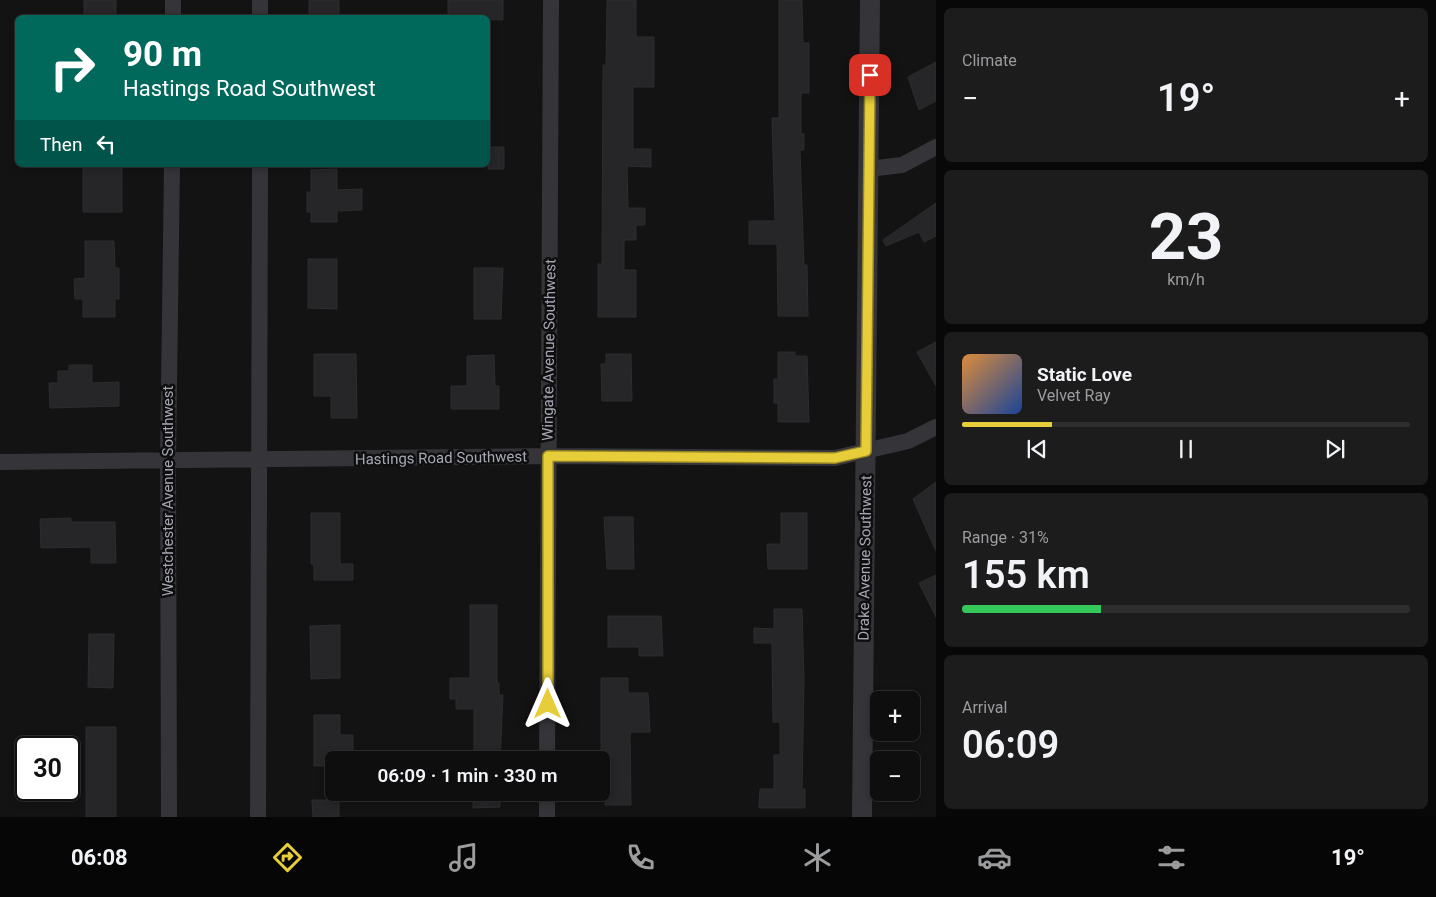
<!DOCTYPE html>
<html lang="en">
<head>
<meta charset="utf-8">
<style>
  :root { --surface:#0e0e0f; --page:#1c1c1d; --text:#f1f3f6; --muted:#9b9c9e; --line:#2e2e2f; --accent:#e6cd39 }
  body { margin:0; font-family:Roboto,sans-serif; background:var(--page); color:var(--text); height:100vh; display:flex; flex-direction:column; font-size:19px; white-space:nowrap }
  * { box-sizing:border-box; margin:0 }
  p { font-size:16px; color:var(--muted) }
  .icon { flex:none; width:28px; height:28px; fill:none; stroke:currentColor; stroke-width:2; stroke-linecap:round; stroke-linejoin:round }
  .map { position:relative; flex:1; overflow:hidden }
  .details { display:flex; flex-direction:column; gap:8px; padding:8px; background:#080808; width:500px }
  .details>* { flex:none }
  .hud { position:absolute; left:15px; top:15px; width:475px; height:152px; border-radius:8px; box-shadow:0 2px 8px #0003,0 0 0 1px var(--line); background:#00695c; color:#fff; overflow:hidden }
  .fabs { position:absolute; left:870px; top:691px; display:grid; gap:10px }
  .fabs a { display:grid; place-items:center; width:50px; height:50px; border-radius:8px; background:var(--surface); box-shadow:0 2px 8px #0003,0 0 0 1px var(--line); font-size:25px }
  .speed { position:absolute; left:15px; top:736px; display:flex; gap:10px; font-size:25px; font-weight:700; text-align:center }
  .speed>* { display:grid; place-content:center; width:65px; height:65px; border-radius:50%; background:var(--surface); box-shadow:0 2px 8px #0003,0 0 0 1px var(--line); line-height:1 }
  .speed .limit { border:2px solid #111; border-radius:8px; background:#fff; color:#111 }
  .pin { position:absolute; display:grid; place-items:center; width:42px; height:42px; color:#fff; margin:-21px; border-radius:10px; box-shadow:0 2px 8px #0006 }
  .me { position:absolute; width:55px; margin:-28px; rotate:0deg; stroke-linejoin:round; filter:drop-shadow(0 0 4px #0008) }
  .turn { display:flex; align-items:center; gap:18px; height:105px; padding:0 25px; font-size:22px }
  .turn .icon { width:65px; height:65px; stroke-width:2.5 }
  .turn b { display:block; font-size:35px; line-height:42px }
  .then { display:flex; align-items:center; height:48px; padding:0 25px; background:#0003; gap:10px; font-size:19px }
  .big { font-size:38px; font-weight:600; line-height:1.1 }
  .details .tile { flex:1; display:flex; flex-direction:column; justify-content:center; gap:8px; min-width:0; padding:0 18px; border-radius:8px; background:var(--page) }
  .details .dial { align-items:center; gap:0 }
  .dial b { font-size:65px; line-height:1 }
  .song { display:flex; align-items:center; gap:15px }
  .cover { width:60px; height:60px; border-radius:8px; background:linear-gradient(135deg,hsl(30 70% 55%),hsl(220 70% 35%)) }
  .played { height:5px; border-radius:2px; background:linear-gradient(90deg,var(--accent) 20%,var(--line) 20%) }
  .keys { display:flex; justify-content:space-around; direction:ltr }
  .heat { display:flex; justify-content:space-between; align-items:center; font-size:28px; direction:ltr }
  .charge { height:8px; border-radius:4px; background:linear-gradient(90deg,#34c759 31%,var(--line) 0) }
  .trip { position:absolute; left:325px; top:751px; width:285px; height:50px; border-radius:8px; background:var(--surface); box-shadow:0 2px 8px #0003,0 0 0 1px var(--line); font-weight:600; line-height:50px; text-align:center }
  .dock { display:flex; height:80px; justify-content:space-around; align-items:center; background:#060606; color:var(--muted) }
  .dock .icon { width:35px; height:35px }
  .dock .selected { color:var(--accent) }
  .dock b { font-size:22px; color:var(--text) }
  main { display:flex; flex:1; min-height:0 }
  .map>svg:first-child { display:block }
  .building { fill:#262628; stroke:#2d2d30 }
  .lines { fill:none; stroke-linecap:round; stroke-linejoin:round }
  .minor { stroke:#343439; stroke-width:16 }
  .tertiary { stroke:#343439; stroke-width:20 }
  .route-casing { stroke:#968525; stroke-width:12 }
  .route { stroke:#e6cd39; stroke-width:9 }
  .labels { text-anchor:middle; stroke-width:5; stroke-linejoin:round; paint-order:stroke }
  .street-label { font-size:15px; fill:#a5a7b4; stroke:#0e0e0f }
</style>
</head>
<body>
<main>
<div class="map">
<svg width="936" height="817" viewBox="0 0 936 817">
  <rect width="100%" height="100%" fill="#131314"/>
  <!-- building -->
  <path class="building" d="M84 0H116V18H84Z
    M309 0H339V18H309Z
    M448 0H503V20L448 18Z
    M607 0H636V37H654V87H633V149H651V167L627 166 628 208H645V225H636V240H624V270H636V317H598V264H602L603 65H606Z
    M779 0H802L803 43H809V93H801V134H804V150H800L804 265H807L808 316H778L777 244H749V221H775L772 118H779Z
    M936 62V101L919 110 908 77Z
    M488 147H504V169H488Z
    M83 165H122V212H83Z
    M337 169V190L362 189V210L337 211V222H311V212H307V192H311V170Z
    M936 203V236L924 242 919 232 886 246 883 240Z
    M85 241H114L115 268H119V299H115V317H83V299H75L74 279 85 278Z
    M308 259H337V309L308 308Z
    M474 268H503L501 319H474Z
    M936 342V386L917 352Z
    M778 352H795V356H807L809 422H778V403H774V379H778Z
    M314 354H356L357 418H331V396H314Z
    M606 354H631L632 401H602L601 364H606Z
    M494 355 495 386H499V409H451V386H467V356Z
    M69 365H92V383L119 382V406L50 408 49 383H58V371H69Z
    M936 482V551L913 499Z
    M311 513H340V564H353V580H314V564H311Z
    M781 513H807V569H768L767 544H781Z
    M604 517H633L634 569H607Z
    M71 518V522H115L116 563H91V547L41 548 40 519Z
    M936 575V617L919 583Z
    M470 605H497V683H499V695H503L500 760H474V709H456V699H450V678H470Z
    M774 609H802L804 680 802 789H805V808H759L760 789H774V755H780V722H773L772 643H754V628L774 629Z
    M608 616H661L663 656H639V647H608Z
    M340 625V678L311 679 310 626Z
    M89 634H114L113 688 88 687Z
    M601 678H628V693H648L650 732H630L631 805H605V776H601Z
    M314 715H340V735H353V755H340V760H334V766H314Z
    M86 727H116V817H86Z
    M473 792H500V807L473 808Z
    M312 800H339V817H313Z"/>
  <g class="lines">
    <!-- minor -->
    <path class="minor" d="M173 18V0
      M260 18V0
      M868 169 902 165 936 147
      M0 462 548 456 835 458 908 441 936 427
      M547 760 551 0
      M169 817 168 461 172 165
      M258 817 260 165
      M547 817V792"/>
    <!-- tertiary -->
    <path class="tertiary" d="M862 817 870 0"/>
  </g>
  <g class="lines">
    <defs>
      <path id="route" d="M548 704V456L835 458 866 451 870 75"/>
    </defs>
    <!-- route casing -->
    <use href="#route" class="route-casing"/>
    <!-- route -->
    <use href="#route" class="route"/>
  </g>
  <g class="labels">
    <!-- street labels -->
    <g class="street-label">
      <text transform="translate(549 350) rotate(-89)" y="5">Wingate Avenue Southwest</text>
      <text transform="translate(441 458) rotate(-1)" y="5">Hastings Road Southwest</text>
      <text transform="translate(168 491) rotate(-90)" y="5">Westchester Avenue Southwest</text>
      <text transform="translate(865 558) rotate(-89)" y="5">Drake Avenue Southwest</text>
    </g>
  </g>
</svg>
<div class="fabs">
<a>+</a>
<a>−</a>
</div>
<div class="speed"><div class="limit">30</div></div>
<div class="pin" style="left:870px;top:75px;background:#d93025"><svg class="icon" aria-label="arrive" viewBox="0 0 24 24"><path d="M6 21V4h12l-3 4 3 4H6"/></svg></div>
<svg class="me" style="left:548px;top:704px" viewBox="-20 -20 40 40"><path d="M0-17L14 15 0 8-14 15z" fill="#e6cd39" stroke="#fff" stroke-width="4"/></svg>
<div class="trip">06:09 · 1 min · 330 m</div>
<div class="hud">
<div class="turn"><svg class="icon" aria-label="right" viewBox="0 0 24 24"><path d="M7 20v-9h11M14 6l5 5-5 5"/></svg><div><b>90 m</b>Hastings Road Southwest</div></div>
<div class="then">Then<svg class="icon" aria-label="left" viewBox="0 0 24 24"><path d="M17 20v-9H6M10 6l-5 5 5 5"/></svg></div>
</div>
</div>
<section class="details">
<div class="tile"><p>Climate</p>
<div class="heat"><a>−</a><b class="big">19°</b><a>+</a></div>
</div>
<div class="tile dial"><b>23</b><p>km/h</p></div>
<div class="tile">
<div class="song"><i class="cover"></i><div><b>Static Love</b><p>Velvet Ray</p></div></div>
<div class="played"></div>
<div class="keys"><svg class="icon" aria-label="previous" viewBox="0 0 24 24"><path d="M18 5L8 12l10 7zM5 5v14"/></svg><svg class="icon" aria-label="pause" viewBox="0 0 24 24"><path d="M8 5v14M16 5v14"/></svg><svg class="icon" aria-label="next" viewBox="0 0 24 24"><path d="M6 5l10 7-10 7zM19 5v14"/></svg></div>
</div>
<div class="tile"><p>Range · 31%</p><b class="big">155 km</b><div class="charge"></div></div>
<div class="tile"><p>Arrival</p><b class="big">06:09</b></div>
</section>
</main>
<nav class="dock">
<b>06:08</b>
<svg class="icon selected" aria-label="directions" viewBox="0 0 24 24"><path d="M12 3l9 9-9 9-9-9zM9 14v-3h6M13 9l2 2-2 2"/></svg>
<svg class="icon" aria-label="music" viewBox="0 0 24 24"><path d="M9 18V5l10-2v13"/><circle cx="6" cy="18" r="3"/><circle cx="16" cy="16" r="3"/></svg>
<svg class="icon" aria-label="phone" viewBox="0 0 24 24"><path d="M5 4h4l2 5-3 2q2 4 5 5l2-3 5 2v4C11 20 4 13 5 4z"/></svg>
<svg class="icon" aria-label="climate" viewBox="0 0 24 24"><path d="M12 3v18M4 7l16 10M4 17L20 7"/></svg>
<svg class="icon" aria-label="car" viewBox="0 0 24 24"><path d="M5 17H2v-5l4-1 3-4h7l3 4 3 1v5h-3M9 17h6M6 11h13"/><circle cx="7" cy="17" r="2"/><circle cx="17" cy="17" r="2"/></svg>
<svg class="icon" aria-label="filters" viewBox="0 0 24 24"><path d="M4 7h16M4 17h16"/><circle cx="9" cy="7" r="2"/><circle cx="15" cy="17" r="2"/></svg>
<b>19°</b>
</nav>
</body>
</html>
